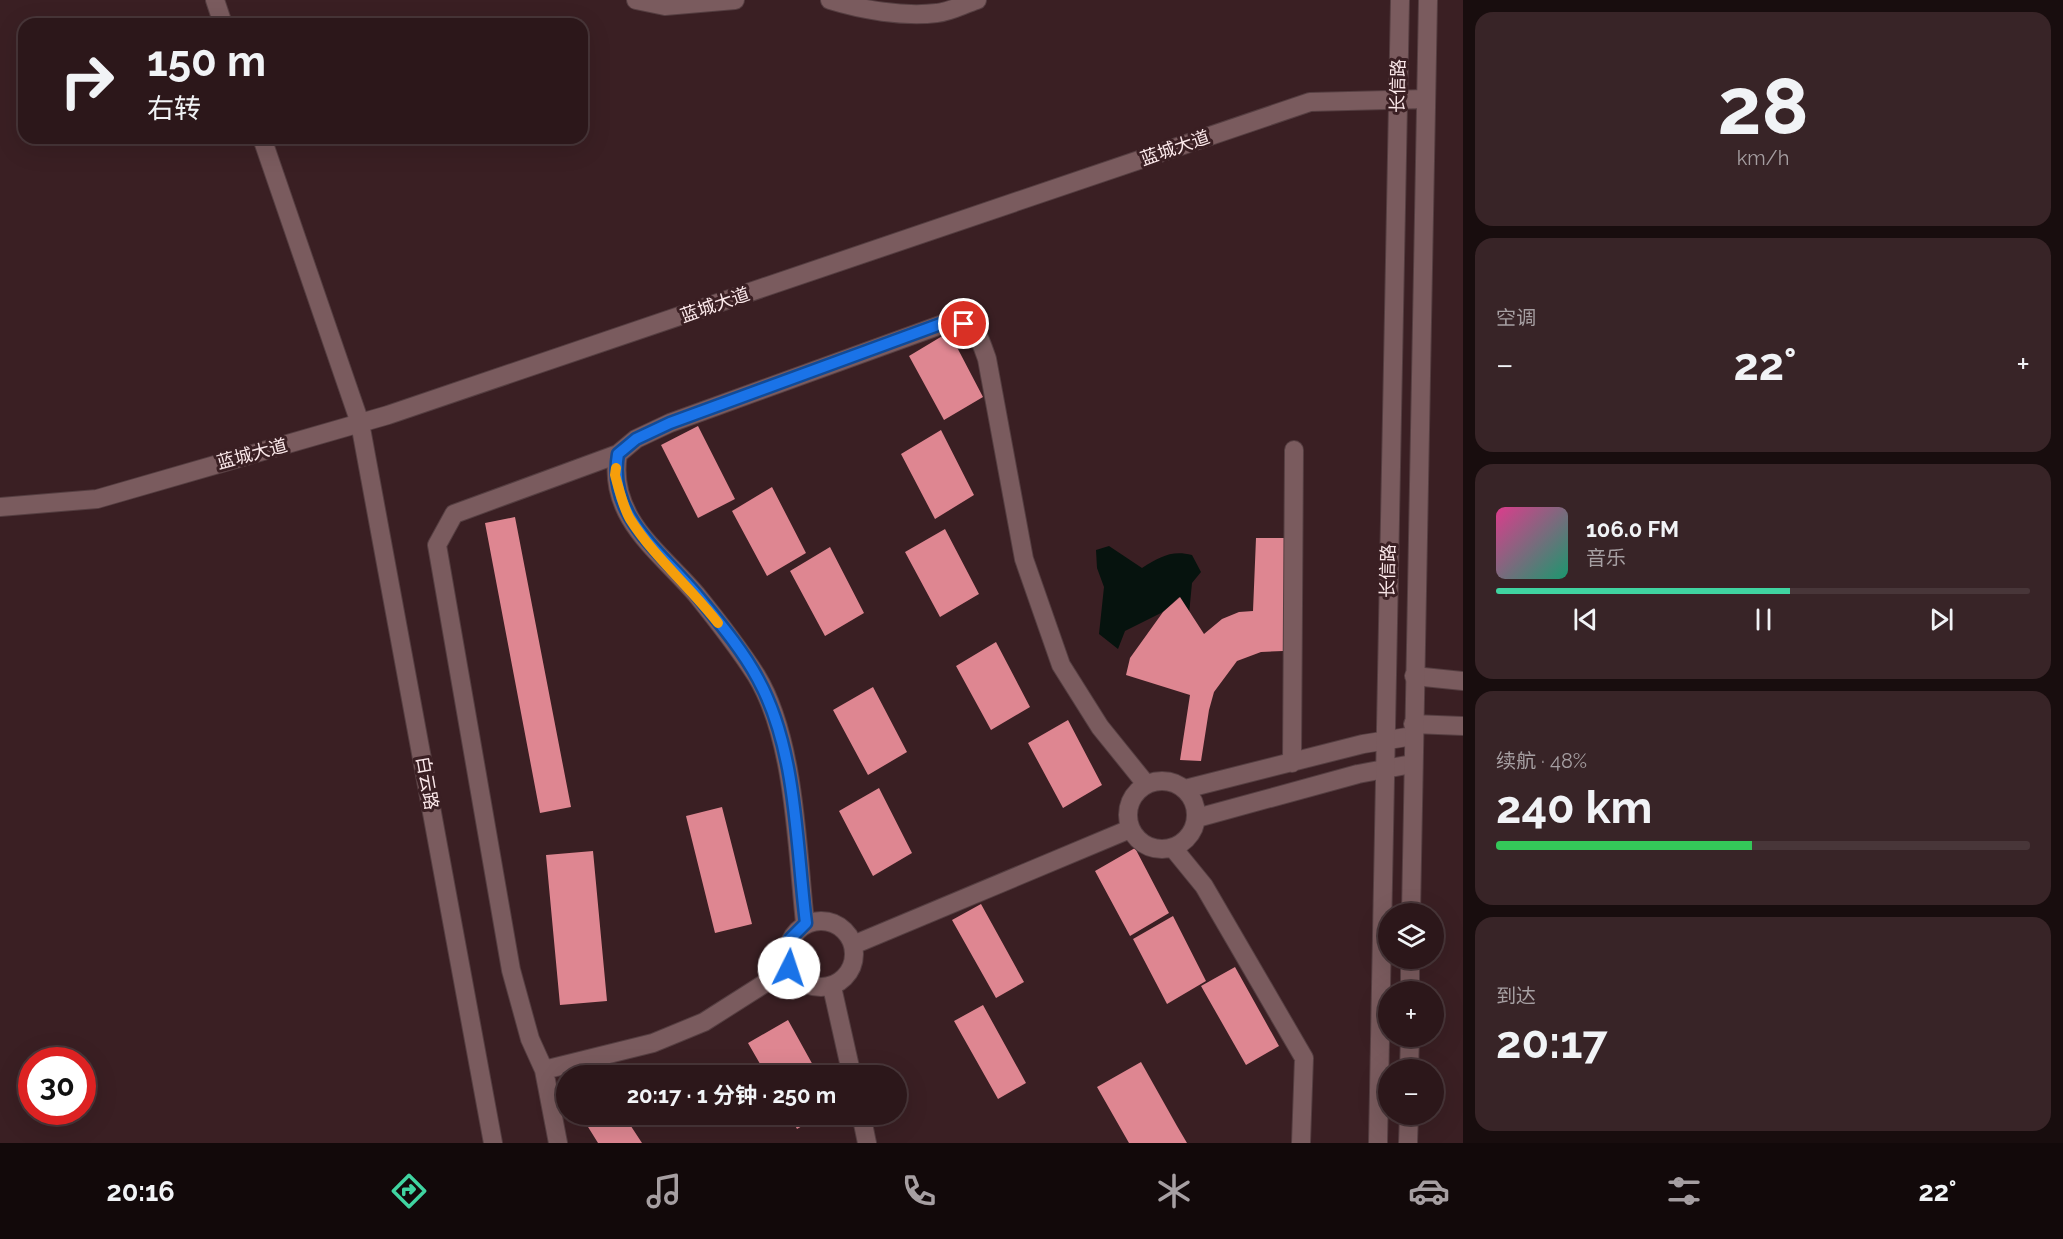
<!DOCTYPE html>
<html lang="zh">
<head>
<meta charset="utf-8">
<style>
  :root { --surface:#2c171a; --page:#382427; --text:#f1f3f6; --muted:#a69fa2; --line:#483639; --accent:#40d4a1 }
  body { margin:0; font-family:Raleway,"Noto Sans SC",sans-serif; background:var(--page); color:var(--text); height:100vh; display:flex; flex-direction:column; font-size:22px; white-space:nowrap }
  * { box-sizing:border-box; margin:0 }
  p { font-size:20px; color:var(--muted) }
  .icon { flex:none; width:33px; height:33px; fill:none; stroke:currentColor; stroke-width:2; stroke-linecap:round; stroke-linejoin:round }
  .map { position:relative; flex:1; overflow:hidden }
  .details { display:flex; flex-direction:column; gap:12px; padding:12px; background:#180d0e; width:600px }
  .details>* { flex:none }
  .hud { position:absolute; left:18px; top:18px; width:570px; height:126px; border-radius:18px; box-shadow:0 6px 24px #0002,0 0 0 2px var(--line); background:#2c171a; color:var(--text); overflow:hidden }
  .controls { position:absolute; left:1378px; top:903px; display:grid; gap:12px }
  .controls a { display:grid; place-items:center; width:66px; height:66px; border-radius:50%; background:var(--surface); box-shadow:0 6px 24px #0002,0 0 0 2px var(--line); font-size:30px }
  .speed { position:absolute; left:18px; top:1047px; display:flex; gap:12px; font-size:30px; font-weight:700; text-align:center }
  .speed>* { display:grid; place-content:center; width:78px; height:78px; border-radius:50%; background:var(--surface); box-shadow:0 6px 24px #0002,0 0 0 2px var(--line); line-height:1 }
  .speed .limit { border:9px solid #d22; background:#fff; color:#111 }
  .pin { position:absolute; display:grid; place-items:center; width:51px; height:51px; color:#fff; margin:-26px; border:3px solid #fff; border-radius:50%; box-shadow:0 2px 6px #0007 }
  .me { position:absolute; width:66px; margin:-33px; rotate:4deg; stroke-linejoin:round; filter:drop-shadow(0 0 4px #0008) }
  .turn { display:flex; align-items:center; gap:21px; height:126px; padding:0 30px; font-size:27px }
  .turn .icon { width:78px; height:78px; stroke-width:2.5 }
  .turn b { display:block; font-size:42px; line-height:51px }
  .big { font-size:45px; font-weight:700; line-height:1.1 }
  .details .card { flex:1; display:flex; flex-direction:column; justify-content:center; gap:9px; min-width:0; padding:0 21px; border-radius:18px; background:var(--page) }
  .details .dial { align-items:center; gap:0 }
  .dial b { font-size:78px; line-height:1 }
  .song { display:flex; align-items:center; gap:18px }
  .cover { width:72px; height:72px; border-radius:9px; background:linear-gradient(135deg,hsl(330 70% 55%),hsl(160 70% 35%)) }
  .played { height:6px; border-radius:3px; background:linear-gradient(90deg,var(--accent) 55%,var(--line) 55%) }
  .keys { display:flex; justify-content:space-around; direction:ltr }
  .heat { display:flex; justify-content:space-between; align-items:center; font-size:33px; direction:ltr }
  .charge { height:9px; border-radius:4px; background:linear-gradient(90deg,#34c759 48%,var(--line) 0) }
  .trip { position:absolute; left:556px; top:1065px; width:351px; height:60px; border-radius:30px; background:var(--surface); box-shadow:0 6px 24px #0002,0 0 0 2px var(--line); font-weight:700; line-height:60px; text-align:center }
  .tab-bar { display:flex; height:96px; justify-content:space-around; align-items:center; background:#12090a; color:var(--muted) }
  .tab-bar .icon { width:42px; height:42px }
  .tab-bar .active { color:var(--accent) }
  .tab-bar b { font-size:27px; color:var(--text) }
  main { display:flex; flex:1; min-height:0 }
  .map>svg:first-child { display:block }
  .water { fill:#06130e }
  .building { fill:#de8691 }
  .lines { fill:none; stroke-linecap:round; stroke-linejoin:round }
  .street-casing { stroke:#553e41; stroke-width:20 }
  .secondary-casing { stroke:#553e41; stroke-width:20 }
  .street { stroke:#7a5b5e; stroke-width:18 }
  .secondary { stroke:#7a5b5e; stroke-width:18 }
  .route-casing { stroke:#114b97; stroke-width:15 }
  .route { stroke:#1a73e8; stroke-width:10 }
  .slow { stroke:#f59e0b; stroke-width:10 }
  .labels { text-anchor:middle; stroke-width:6; stroke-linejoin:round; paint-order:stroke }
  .street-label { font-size:18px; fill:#fbe8ea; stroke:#3a1f23 }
</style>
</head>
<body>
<main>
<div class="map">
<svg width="1463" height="1143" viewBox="0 0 1463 1143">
  <rect width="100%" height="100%" fill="#3a1f23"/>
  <!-- water -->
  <path class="water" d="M1109 546 1142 568C1160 557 1171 550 1192 555L1201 572 1192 583 1189 614 1179 597 1163 612 1125 631 1118 649 1099 634 1104 587 1097 568 1096 550Z"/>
  <!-- building -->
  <path class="building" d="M949 332 983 397 944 420 909 356Z
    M698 426 735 499 698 518 661 445Z
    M941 430 974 495 935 519 901 454Z
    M772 487 806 553 767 576 732 511Z
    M515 517 571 807 540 813 485 523Z
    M945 529 979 594 940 617 905 552Z
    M1256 538H1286L1283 651 1261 652 1237 661 1214 692 1209 710 1201 761 1180 760 1190 695 1126 675 1130 658 1163 612 1180 597 1204 634 1222 619 1239 612 1253 611Z
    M830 547 864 613 825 636 790 571Z
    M996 642 1030 707 991 730 956 666Z
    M873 687 907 752 868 775 833 710Z
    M1068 720 1102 785 1063 808 1028 743Z
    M879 788 912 853 873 876 839 811Z
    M722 807 752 924 715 933 686 816Z
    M1135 848 1169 913 1130 936 1095 871Z
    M593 851 607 1001 560 1005 546 855Z
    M981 904 1024 982 996 998 952 920Z
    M1173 916 1206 981 1167 1004 1133 939Z
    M1235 967 1279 1046 1246 1065 1201 986Z
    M983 1005 1026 1083 998 1099 954 1021Z
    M788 1020 819 1076H767L748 1043Z
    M1141 1062 1177 1126 1187 1143H1129L1097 1087Z
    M580 1114H623L642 1143H598Z
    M789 1114H823L797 1129Z"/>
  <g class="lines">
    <defs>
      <path id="street" d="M636 0 665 6 735 0
        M830 0C862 10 903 17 937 13 950 12 964 4 977 0
        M1414 676 1463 681
        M1413 724 1463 726
        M1292 763 1294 450
        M1128 815a34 34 0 1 1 68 0a34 34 0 1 1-68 0Z
        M1185 789 1363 744 1413 736
        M1197 818 1358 774 1412 764
        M1173 848 1204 886 1304 1058 1301 1143
        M788 954a33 33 0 1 1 66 0a33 33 0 1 1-66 0Z
        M805 923C797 849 795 738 756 675 738 647 717 620 696 594 660 552 607 517 618 454L636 439 670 423 946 323C976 324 978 333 987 359L1024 559 1061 665 1100 727 1146 784
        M853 945 1130 829
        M832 987 852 1076
        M544 1070 653 1043 704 1022 789 968
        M861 1114 867 1143
        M558 1143 544 1070 530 1039 511 970 437 545 454 514 618 454"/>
      <path id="secondary" d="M215 0 223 24
        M262 138 360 423 493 1143
        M0 507 97 499 388 415 1310 102 1426 99
        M1411 914 1428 0
        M1410 992V958
        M1409 1070 1410 1036
        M1378 1143 1400 0
        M1408 1143 1409 1114"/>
    </defs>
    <!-- street casing -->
    <use href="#street" class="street-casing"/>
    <!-- secondary casing -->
    <use href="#secondary" class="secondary-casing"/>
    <!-- street -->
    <use href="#street" class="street"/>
    <!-- secondary -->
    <use href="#secondary" class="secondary"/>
  </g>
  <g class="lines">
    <defs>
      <path id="route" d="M789 968 790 939 806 923C796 844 797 750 758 679 742 649 718 621 696 594 661 552 607 516 618 454L636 439 670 423 946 322 964 324"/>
    </defs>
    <!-- route casing -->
    <use href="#route" class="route-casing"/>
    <!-- route -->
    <use href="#route" class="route"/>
    <!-- slow -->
    <path class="slow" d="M616 468 615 475C619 489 623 507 630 519 654 557 690 587 718 623"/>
  </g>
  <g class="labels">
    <!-- street labels -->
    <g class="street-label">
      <text transform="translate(1398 86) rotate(-89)" y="6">长信路</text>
      <text transform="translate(1175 148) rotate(-19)" y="6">蓝城大道</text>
      <text transform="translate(715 305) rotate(-19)" y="6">蓝城大道</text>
      <text transform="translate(252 454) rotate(-15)" y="6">蓝城大道</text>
      <text transform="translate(1388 571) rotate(-89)" y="6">长信路</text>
      <text transform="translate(427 783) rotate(80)" y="6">白云路</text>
    </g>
  </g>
</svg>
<div class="controls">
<a><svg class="icon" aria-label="layers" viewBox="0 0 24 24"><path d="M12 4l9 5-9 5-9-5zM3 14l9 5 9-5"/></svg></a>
<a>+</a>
<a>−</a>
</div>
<div class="speed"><div class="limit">30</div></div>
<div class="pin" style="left:964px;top:324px;background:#d93025"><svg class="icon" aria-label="arrive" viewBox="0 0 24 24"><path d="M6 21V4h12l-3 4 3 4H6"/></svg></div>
<svg class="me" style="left:789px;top:968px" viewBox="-20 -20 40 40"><circle r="19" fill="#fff"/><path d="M0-13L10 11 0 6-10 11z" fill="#1a73e8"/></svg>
<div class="trip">20:17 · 1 分钟 · 250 m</div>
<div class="hud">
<div class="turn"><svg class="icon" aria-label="right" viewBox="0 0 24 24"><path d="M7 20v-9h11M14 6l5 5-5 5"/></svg><div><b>150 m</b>右转</div></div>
</div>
</div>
<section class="details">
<div class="card dial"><b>28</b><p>km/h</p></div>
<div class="card"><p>空调</p>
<div class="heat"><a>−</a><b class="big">22°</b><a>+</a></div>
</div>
<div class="card">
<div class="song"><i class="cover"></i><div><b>106.0 FM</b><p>音乐</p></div></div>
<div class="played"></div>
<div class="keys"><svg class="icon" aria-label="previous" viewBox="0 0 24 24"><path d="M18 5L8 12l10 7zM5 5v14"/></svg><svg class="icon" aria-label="pause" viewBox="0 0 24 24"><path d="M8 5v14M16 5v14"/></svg><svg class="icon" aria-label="next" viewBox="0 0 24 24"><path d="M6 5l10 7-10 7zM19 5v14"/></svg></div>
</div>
<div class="card"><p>续航 · 48%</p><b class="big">240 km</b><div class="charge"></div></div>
<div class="card"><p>到达</p><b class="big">20:17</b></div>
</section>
</main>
<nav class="tab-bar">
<b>20:16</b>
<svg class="icon active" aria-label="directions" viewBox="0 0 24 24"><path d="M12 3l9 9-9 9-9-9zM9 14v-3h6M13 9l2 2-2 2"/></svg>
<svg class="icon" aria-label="music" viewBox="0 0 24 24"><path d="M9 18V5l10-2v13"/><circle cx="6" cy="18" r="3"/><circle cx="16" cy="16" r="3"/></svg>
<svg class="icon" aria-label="phone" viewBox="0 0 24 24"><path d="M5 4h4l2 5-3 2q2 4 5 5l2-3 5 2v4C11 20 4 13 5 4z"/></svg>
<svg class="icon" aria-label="climate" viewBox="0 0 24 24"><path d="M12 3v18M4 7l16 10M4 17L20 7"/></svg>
<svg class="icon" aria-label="car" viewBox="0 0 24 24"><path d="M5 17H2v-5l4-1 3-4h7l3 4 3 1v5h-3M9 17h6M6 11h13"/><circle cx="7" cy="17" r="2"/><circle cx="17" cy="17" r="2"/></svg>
<svg class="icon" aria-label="filters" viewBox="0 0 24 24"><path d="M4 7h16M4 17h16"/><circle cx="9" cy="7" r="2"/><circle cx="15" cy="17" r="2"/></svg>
<b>22°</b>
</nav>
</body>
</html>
